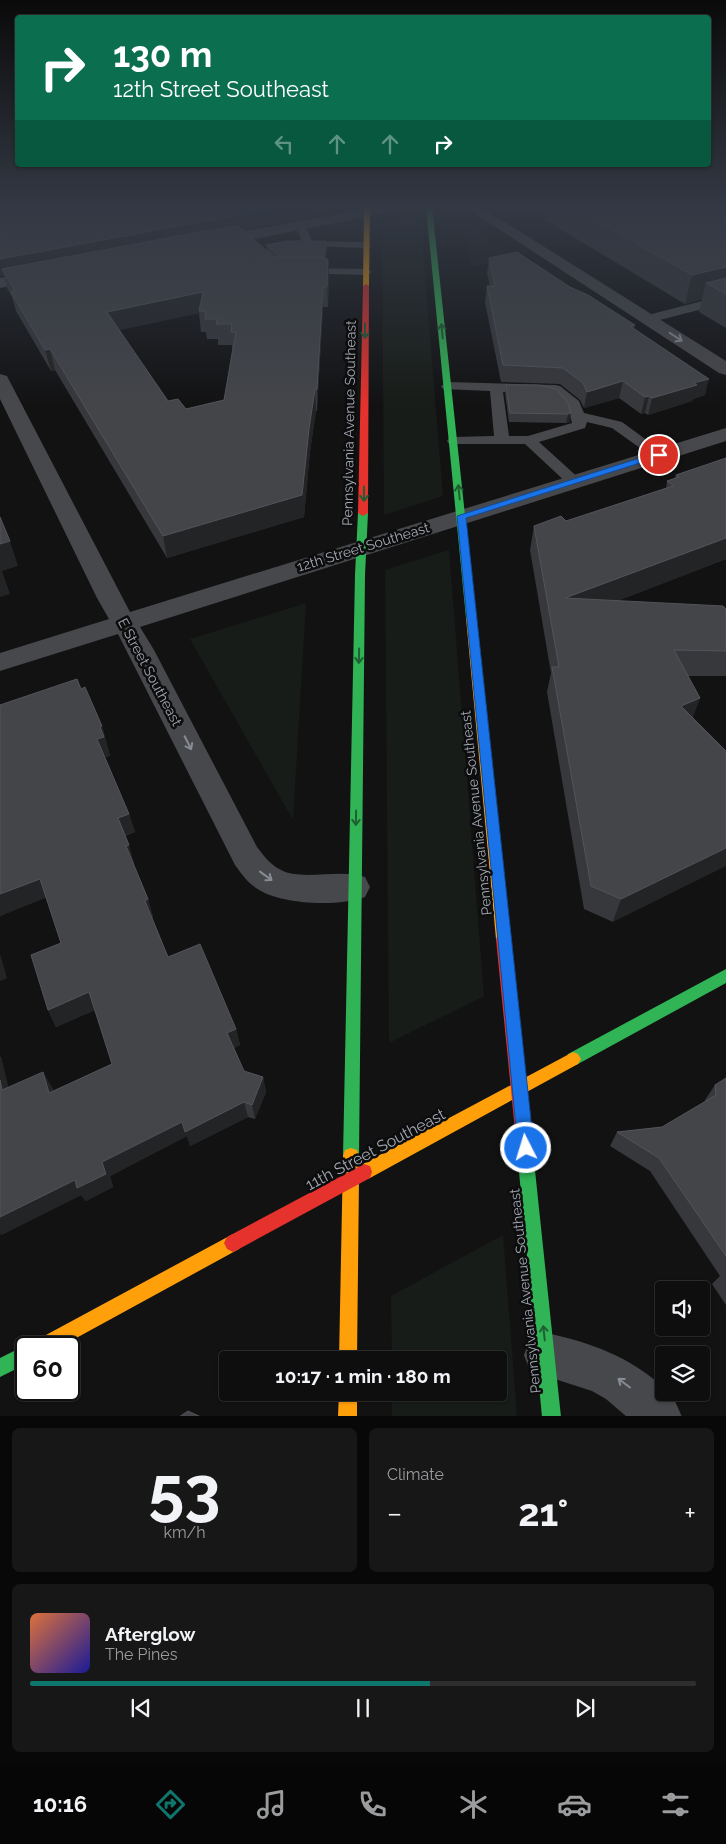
<!DOCTYPE html>
<html lang="en">
<head>
<meta charset="utf-8">
<style>
  :root { --surface:#0e0e0e; --page:#171717; --text:#f1f3f6; --muted:#9b9c9e; --line:#2e2e2e; --accent:#0f766e }
  body { margin:0; font-family:Raleway,sans-serif; background:var(--page); color:var(--text); height:100vh; display:flex; flex-direction:column; font-size:19px; white-space:nowrap }
  * { box-sizing:border-box; margin:0 }
  p { font-size:16px; color:var(--muted) }
  .icon { flex:none; width:28px; height:28px; fill:none; stroke:currentColor; stroke-width:2; stroke-linecap:round; stroke-linejoin:round }
  .map { position:relative; height:1416px; overflow:hidden }
  .details { display:flex; flex-direction:column; gap:12px; padding:12px; background:#080808; flex:1 }
  .details>* { flex:none }
  .top-card { position:absolute; left:15px; top:15px; width:696px; height:152px; border-radius:5px; box-shadow:0 1px 4px #0004,0 0 0 1px var(--line); background:#0b6e4f; color:#fff; overflow:hidden }
  .fabs { position:absolute; left:655px; top:1281px; display:grid; gap:10px }
  .fabs a { display:grid; place-items:center; width:55px; height:55px; border-radius:5px; background:var(--surface); box-shadow:0 1px 4px #0004,0 0 0 1px var(--line); font-size:25px }
  .speed { position:absolute; left:15px; top:1336px; display:flex; gap:10px; font-size:25px; font-weight:700; text-align:center }
  .speed>* { display:grid; place-content:center; width:65px; height:65px; border-radius:50%; background:var(--surface); box-shadow:0 1px 4px #0004,0 0 0 1px var(--line); line-height:1 }
  .speed .limit { border:2px solid #111; border-radius:8px; background:#fff; color:#111 }
  .pin { position:absolute; display:grid; place-items:center; width:42px; height:42px; color:#fff; margin:-21px; border:2px solid #fff; border-radius:50%; box-shadow:0 1px 5px #0007 }
  .me { position:absolute; width:55px; margin:-28px; rotate:355deg; stroke-linejoin:round; filter:drop-shadow(0 0 4px #0008) }
  .turn { display:flex; align-items:center; gap:18px; height:105px; padding:0 15px; font-size:22px }
  .turn .icon { width:65px; height:65px; stroke-width:2.5 }
  .turn b { display:block; font-size:35px; line-height:42px }
  .lanes { display:flex; align-items:center; height:48px; padding:0 15px; background:#0003; justify-content:center; gap:25px; direction:ltr }
  .lanes .off { opacity:.35 }
  .big { font-size:38px; font-weight:700; line-height:1.1 }
  .details .card { flex:1; display:flex; flex-direction:column; justify-content:center; gap:8px; min-width:0; padding:0 18px; border-radius:8px; background:var(--page) }
  .details .dial { align-items:center; gap:0 }
  .dial b { font-size:65px; line-height:1 }
  .song { display:flex; align-items:center; gap:15px }
  .cover { width:60px; height:60px; border-radius:8px; background:linear-gradient(135deg,hsl(20 70% 55%),hsl(240 70% 35%)) }
  .played { height:5px; border-radius:2px; background:linear-gradient(90deg,var(--accent) 60%,var(--line) 60%) }
  .keys { display:flex; justify-content:space-around; direction:ltr }
  .heat { display:flex; justify-content:space-between; align-items:center; font-size:28px; direction:ltr }
  .details .tiles { flex:1; display:grid; gap:12px; grid-template-columns:1fr 1fr }
  .card:last-child { grid-column:span 2 }
  .trip { position:absolute; left:219px; top:1351px; width:288px; height:50px; border-radius:5px; background:var(--surface); box-shadow:0 1px 4px #0004,0 0 0 1px var(--line); font-weight:700; line-height:50px; text-align:center }
  .menu { display:flex; height:80px; justify-content:space-around; align-items:center; background:#060606; color:var(--muted) }
  .menu .icon { width:35px; height:35px }
  .menu .selected { color:var(--accent) }
  .menu b { font-size:22px; color:var(--text) }
  .map>svg:first-child { display:block }
  .green { fill:#171c18 }
  .lines { fill:none; stroke-linecap:round; stroke-linejoin:round }
  .lane { fill:#47484b; fill-rule:evenodd }
  .street { fill:#47484b; fill-rule:evenodd }
  .fast { fill:#30b455; fill-rule:evenodd }
  .slow { fill:#ff9f0a; fill-rule:evenodd }
  .jam { fill:#e5322d; fill-rule:evenodd }
  .wall { fill:#37383c; fill-rule:evenodd }
  .shaded-wall { fill:#232426 }
  .building { fill:#434549; stroke:#52545a; fill-rule:evenodd }
  .oneway { stroke:#1e6032 }
  .oneway2 { stroke:#878c94 }
  .route { fill:#1a73e8; stroke:#114b97 }
  .labels { text-anchor:middle; stroke-width:5; stroke-linejoin:round; paint-order:stroke }
  .street-label { font-size:14px; fill:#a3a9b4; stroke:#0d0d0e }
  .near-street-label { font-size:16px; fill:#a3a9b4; stroke:#0d0d0e }
</style>
</head>
<body>
<div class="map">
<svg width="726" height="1417" viewBox="0 0 726 1417">
  <rect width="100%" height="100%" fill="#121213"/>
  <!-- green -->
  <path class="green" d="M420 214 443 496 384 515 382 221Z
    M462 220 516 257 472 267Z
    M449 550 484 996 389 1043 385 570Z
    M306 603 293 820 190 639Z
    M503 1235 517 1416H392V1393L498 1392V1360H392L391 1296Z"/>
  <g class="lines">
    <!-- lane -->
    <path class="lane" d="M300 222 305 225 312 241 366 242 371 245 366 248 304 246 295 225Z
      M301 268 366 269 372 272 366 275 297 273 295 271 297 269Z
      M726 295V303L648 323 642 319 644 316Z
      M448 382 555 385 560 386 579 401 584 413 622 422 667 455 664 458H654L612 428 587 422 585 428 539 442 582 481 580 484H568L525 444H449L447 441 449 438 454 437 494 436 490 391 443 389 441 386ZM503 392C535 393 564 385 572 423L528 436H509Z"/>
    <!-- street -->
    <path class="street" d="M375 207H403L401 210 396 211 213 247 208 245 205 242 208 239 213 237Z
      M465 207H481L726 361V375L719 373Z
      M43 270 49 272 51 275 49 278 0 288V278Z
      M0 374 7 376 9 380 130 612 726 428V441L140 627 154 650 257 847C263 855 270 864 279 869 301 882 340 868 365 877L370 887 365 897C338 907 280 905 256 888 247 882 241 873 235 865L118 634 0 671V653L109 619 97 598 0 399Z
      M546 1333C590 1342 630 1357 663 1387L664 1392H668L675 1401 682 1417H627L606 1399 592 1391 530 1371 524 1355 530 1339Z"/>
    <!-- fast -->
    <path class="fast" d="M426 207H432L476 618 471 621 466 618Z
      M363 510 368 513 365 575 359 1156 357 1162 351 1164 345 1162 343 1156 355 575 358 513Z
      M726 969V983L578 1064 573 1066 568 1064 565 1059 568 1054Z
      M526 1153 532 1155 534 1161 561 1417H542L518 1161 520 1155Z
      M26 1345 32 1348H26V1364L0 1377V1358Z"/>
    <!-- slow -->
    <path class="slow" d="M364 207H370L369 286 366 288 363 286Z
      M471 615 476 618 510 939 508 943 503 945 498 943 496 939 466 618Z
      M573 1052 578 1054 581 1059 578 1064 370 1178 364 1180 359 1178 357 1360H339L343 1156 345 1150 351 1148 357 1150 359 1156V1166Z
      M233 1234 239 1237 242 1243 239 1249 58 1348H30L33 1342Z
      M339 1392H357V1417H338Z"/>
    <!-- jam -->
    <path class="jam" d="M366 284 369 286 368 513 363 516 358 513 363 286Z
      M503 933 508 935 510 939 534 1161 532 1167 526 1169 520 1167 518 1161 496 939 498 935Z
      M364 1164 370 1166 372 1172 370 1178 239 1249 233 1252 227 1249 224 1243 227 1237Z"/>
  </g>
  <!-- wall -->
  <path class="wall" d="M0 207H325L307 218 243 230 267 251 266 245H307L326 241 325 259H328L329 278 328 307H323L317 411H316L310 451 304 517 167 558 55 370 51 371 16 311 12 297 7 288 4 275 0 276ZM199 313 201 332H206L207 339H218V345H232V350L224 400 186 409 168 401 119 330Z
    M541 207H726V328L699 312 702 299 685 304 545 220 546 210Z
    M489 258 570 287 635 325 634 329 705 395 693 399 692 401 648 415 645 413 641 414 619 398 584 408 580 400 560 384 501 382 485 302 487 286H490L487 273Z
    M506 385 568 403 570 422 566 423 509 422 505 394Z
    M726 458V559L617 601 726 609V676H688L700 698 613 922 584 909 547 692 551 673 530 550 534 526 566 521 666 488 667 481 674 479 676 475Z
    M81 689 102 726 110 756 105 757 129 814 135 832 125 836 134 863H133L148 899 153 917 152 918 168 957 236 1029 240 1045 234 1048 244 1071 263 1077 266 1092 255 1119 248 1117 190 1146 187 1136 110 1176 113 1187 86 1201 81 1195 1 1235V1057L8 1087H52L53 1091 112 1064 95 1010 56 1027 48 1010 61 943 46 897 0 916V705Z
    M726 1078V1305L712 1284 720 1276 650 1171 610 1146 617 1132 662 1127 705 1102V1100L715 1085Z"/>
  <!-- shaded-wall -->
  <path class="shaded-wall" d="M282 207H325L307 218 6 275 2 269 4 275 0 276V259Z
    M326 241 327 249 325 267 324 259Z
    M328 259 329 278 328 307 327 287Z
    M726 267V294L706 283 702 299 685 304 692 275Z
    M323 287V307L317 411V389Z
    M203 292 199 313 111 332 107 312Z
    M50 349 55 370 51 371 45 350Z
    M709 379 705 395 693 399 692 401 648 415 652 398Z
    M623 381 619 398 584 408 587 392Z
    M315 389 316 411 310 451 304 517 167 558 163 536 309 429Z
    M649 396 645 413 641 414 645 397Z
    M571 413 570 422 566 423 568 414Z
    M726 538V559L560 623 565 598Z
    M10 541 18 566 2 571 10 594 0 597V544Z
    M700 698 691 723 681 706Z
    M102 726 110 756 103 758 97 739 100 727Z
    M129 814 135 832 123 836 118 818Z
    M129 845 134 863 132 864 126 846Z
    M726 848V866L613 922 621 899Z
    M40 879 48 897 0 916V894Z
    M148 899 153 917 150 918 145 901Z
    M0 954 7 978 0 981Z
    M89 992 97 1009 56 1027 48 1010Z
    M236 1029 240 1045 231 1049 227 1033Z
    M0 1056 1 1057 13 1105 2 1090 0 1080Z
    M43 1072 52 1087 58 1108 49 1093Z
    M263 1077 266 1092 255 1119 252 1105Z
    M244 1102 248 1117 190 1146 187 1136 110 1176 113 1187 86 1201 81 1195 1 1235 0 1233V1217L102 1162 182 1122Z"/>
  <!-- building -->
  <path class="building" d="M0 207H282L0 259Z
    M573 207H726V267L692 275Z
    M237 225 274 257H323V259H328L327 287H323L317 389H315L309 429 302 495 163 536 50 349 45 350 11 292 15 291 2 269ZM203 292 199 311H206L205 319H217L216 324H232L231 332H236L224 400 186 409 178 399 168 401 107 312Z
    M287 241H301L307 245 314 241H326L324 259H323V257H280L266 245Z
    M517 252 570 287 588 295 635 325 630 326 709 379 694 383 697 385 652 398 649 396 645 397 623 381 587 392 583 383 563 368 503 365 487 286H495L489 258Z
    M726 278V294L706 283Z
    M506 385H538L556 389 568 403 571 413 568 414 510 413Z
    M726 458V538L565 598 723 606 726 609V651L674 650 700 698 681 706 726 751V848L621 899 591 886 552 667H559L534 526 561 516 566 521 673 486 667 481 679 477 676 475Z
    M0 517 10 541 0 544Z
    M77 679 81 689 85 687 102 726 100 727 104 737 97 739 129 814 118 818 129 845 126 846 148 899 145 901 168 957 200 944 236 1029 227 1033 244 1071 263 1077 252 1105 244 1102 185 1132 182 1122 102 1162 106 1174 77 1188 75 1180 0 1217V1080L2 1090 43 1072 49 1093 112 1064 89 992 48 1010 31 955 61 943 40 879 0 894V705Z
    M726 1078V1256L659 1158 617 1132 662 1127 716 1095 715 1085Z
    M188 1411 201 1417H179Z"/>
  <!-- one-way arrows -->
  <defs><path id="oneway-shaft" d="M-6 0H5M1.5-3L5.5 0L1.5 3" fill="none" stroke-width="1.6" stroke-linecap="round" stroke-linejoin="round" transform="scale(1.25)"/></defs>
  <g class="oneway">
    <use href="#oneway-shaft" transform="translate(365 331) rotate(90)"/>
    <use href="#oneway-shaft" transform="translate(442 331) rotate(-96)"/>
    <use href="#oneway-shaft" transform="translate(459 492) rotate(-96)"/>
    <use href="#oneway-shaft" transform="translate(364 494) rotate(90)"/>
    <use href="#oneway-shaft" transform="translate(359 656) rotate(91)"/>
    <use href="#oneway-shaft" transform="translate(356 818) rotate(91)"/>
    <use href="#oneway-shaft" transform="translate(544 1333) rotate(-96)"/>
  </g>
  <g class="oneway2">
    <use href="#oneway-shaft" transform="translate(676 337) rotate(33)"/>
    <use href="#oneway-shaft" transform="translate(188 743) rotate(63)"/>
    <use href="#oneway-shaft" transform="translate(266 876) rotate(36)"/>
    <use href="#oneway-shaft" transform="translate(624 1383) rotate(-143)"/>
  </g>
  <!-- sky -->
  <linearGradient id="sky" x2="0" y2="1"><stop stop-color="#0a0a0a"/><stop offset="0.51" stop-color="#333944"/><stop offset="1" stop-color="#333944" stop-opacity="0"/></linearGradient>
  <rect width="726" height="405" fill="url(#sky)"/>
  <!-- route -->
  <path class="route" d="M659 452 662 453V456L466 518 534 1148 531 1154 526 1156 520 1154 518 1148 457 516Z"/>
  <g class="labels">
    <!-- street labels -->
    <g class="street-label">
      <text transform="translate(349 423) rotate(-89)" y="5">Pennsylvania Avenue Southeast</text>
      <text transform="translate(363 547) rotate(-17)" y="5">12th Street Southeast</text>
      <text transform="translate(150 672) rotate(62)" y="5">E Street Southeast</text>
      <text transform="translate(476 813) rotate(-96)" y="5">Pennsylvania Avenue Southeast</text>
      <text transform="translate(525 1291) rotate(-96)" y="5">Pennsylvania Avenue Southeast</text>
    </g>
    <!-- near-street labels -->
    <g class="near-street-label">
      <text transform="translate(375 1149) rotate(-28)" y="6">11th Street Southeast</text>
    </g>
  </g>
</svg>
<div class="fabs">
<a><svg class="icon" aria-label="sound" viewBox="0 0 24 24"><path d="M4 9h4l5-4v14l-5-4H4zM17 9q2 3 0 6"/></svg></a>
<a><svg class="icon" aria-label="layers" viewBox="0 0 24 24"><path d="M12 4l9 5-9 5-9-5zM3 14l9 5 9-5"/></svg></a>
</div>
<div class="speed"><div class="limit">60</div></div>
<div class="pin" style="left:659px;top:455px;background:#d93025"><svg class="icon" aria-label="arrive" viewBox="0 0 24 24"><path d="M6 21V4h12l-3 4 3 4H6"/></svg></div>
<svg class="me" style="left:526px;top:1148px" viewBox="-20 -20 40 40"><circle r="17" fill="#1a73e8" stroke="#fff" stroke-width="3"/><path d="M0-11L8 9 0 5-8 9z" fill="#fff"/></svg>
<div class="trip">10:17 · 1 min · 180 m</div>
<div class="top-card">
<div class="turn"><svg class="icon" aria-label="right" viewBox="0 0 24 24"><path d="M7 20v-9h11M14 6l5 5-5 5"/></svg><div><b>130 m</b>12th Street Southeast</div></div>
<div class="lanes"><svg class="icon off" aria-label="left" viewBox="0 0 24 24"><path d="M17 20v-9H6M10 6l-5 5 5 5"/></svg><svg class="icon off" aria-label="ahead" viewBox="0 0 24 24"><path d="M12 20V5M6 11l6-6 6 6"/></svg><svg class="icon off" aria-label="ahead" viewBox="0 0 24 24"><path d="M12 20V5M6 11l6-6 6 6"/></svg><svg class="icon" aria-label="right" viewBox="0 0 24 24"><path d="M7 20v-9h11M14 6l5 5-5 5"/></svg></div>
</div>
</div>
<section class="details">
<div class="tiles">
<div class="card dial"><b>53</b><p>km/h</p></div>
<div class="card"><p>Climate</p>
<div class="heat"><a>−</a><b class="big">21°</b><a>+</a></div>
</div>
<div class="card">
<div class="song"><i class="cover"></i><div><b>Afterglow</b><p>The Pines</p></div></div>
<div class="played"></div>
<div class="keys"><svg class="icon" aria-label="previous" viewBox="0 0 24 24"><path d="M18 5L8 12l10 7zM5 5v14"/></svg><svg class="icon" aria-label="pause" viewBox="0 0 24 24"><path d="M8 5v14M16 5v14"/></svg><svg class="icon" aria-label="next" viewBox="0 0 24 24"><path d="M6 5l10 7-10 7zM19 5v14"/></svg></div>
</div>
</div>
</section>
<nav class="menu">
<b>10:16</b>
<svg class="icon selected" aria-label="directions" viewBox="0 0 24 24"><path d="M12 3l9 9-9 9-9-9zM9 14v-3h6M13 9l2 2-2 2"/></svg>
<svg class="icon" aria-label="music" viewBox="0 0 24 24"><path d="M9 18V5l10-2v13"/><circle cx="6" cy="18" r="3"/><circle cx="16" cy="16" r="3"/></svg>
<svg class="icon" aria-label="phone" viewBox="0 0 24 24"><path d="M5 4h4l2 5-3 2q2 4 5 5l2-3 5 2v4C11 20 4 13 5 4z"/></svg>
<svg class="icon" aria-label="climate" viewBox="0 0 24 24"><path d="M12 3v18M4 7l16 10M4 17L20 7"/></svg>
<svg class="icon" aria-label="car" viewBox="0 0 24 24"><path d="M5 17H2v-5l4-1 3-4h7l3 4 3 1v5h-3M9 17h6M6 11h13"/><circle cx="7" cy="17" r="2"/><circle cx="17" cy="17" r="2"/></svg>
<svg class="icon" aria-label="filters" viewBox="0 0 24 24"><path d="M4 7h16M4 17h16"/><circle cx="9" cy="7" r="2"/><circle cx="15" cy="17" r="2"/></svg>
</nav>
</body>
</html>
